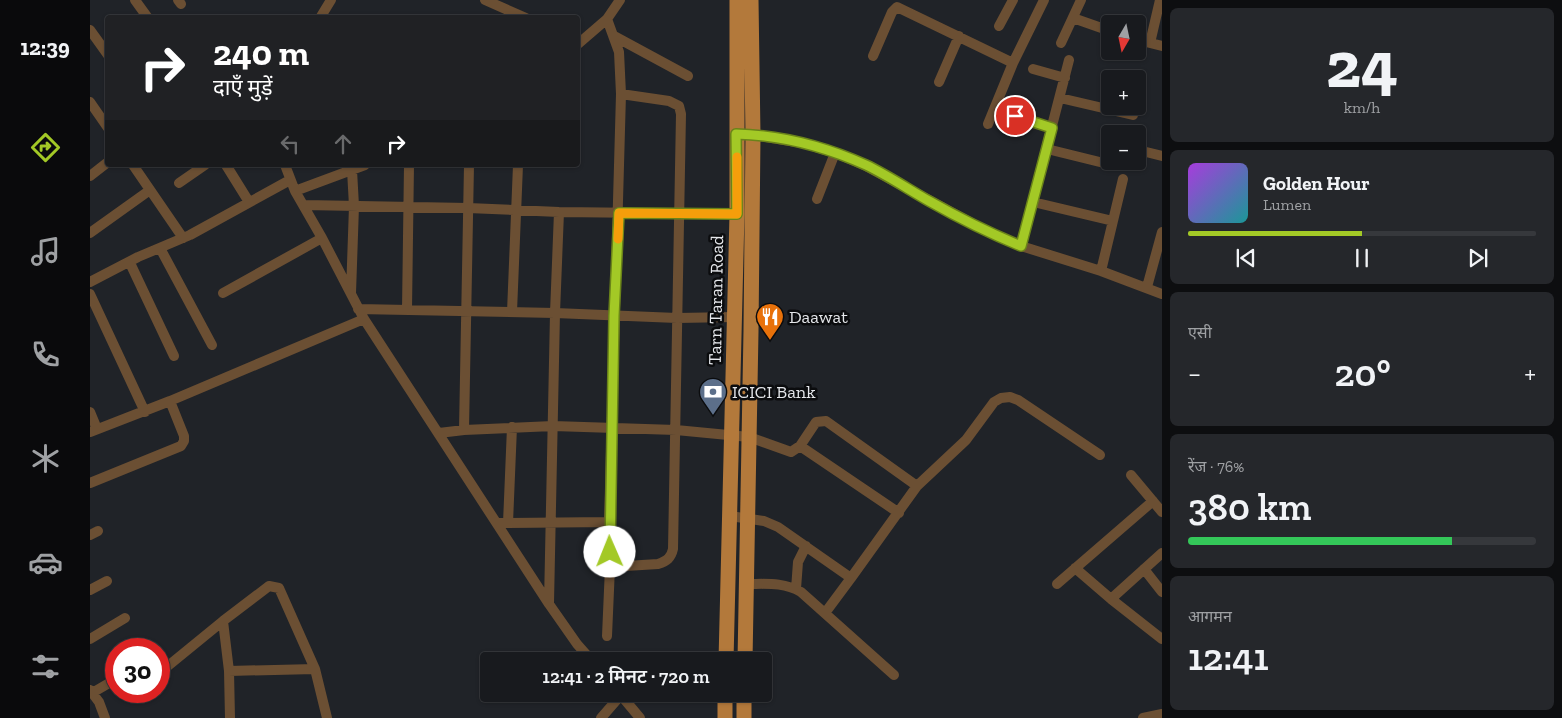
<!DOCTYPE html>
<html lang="hi">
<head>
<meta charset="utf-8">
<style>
  :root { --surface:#181a1e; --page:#25272b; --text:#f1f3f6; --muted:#9fa1a4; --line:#36383c; --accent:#a3c926 }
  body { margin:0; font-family:"Zilla Slab","Noto Sans Devanagari",serif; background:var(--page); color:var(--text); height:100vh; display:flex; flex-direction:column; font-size:19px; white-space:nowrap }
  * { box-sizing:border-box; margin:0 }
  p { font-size:16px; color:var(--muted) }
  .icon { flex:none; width:28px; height:28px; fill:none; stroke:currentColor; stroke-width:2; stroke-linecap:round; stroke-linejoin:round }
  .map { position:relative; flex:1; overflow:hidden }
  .panel { display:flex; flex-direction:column; gap:8px; padding:8px; background:#0d0e10; width:400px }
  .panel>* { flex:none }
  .guide { position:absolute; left:15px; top:15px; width:475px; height:152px; border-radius:5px; box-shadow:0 1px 4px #0004,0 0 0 1px var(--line); background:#202124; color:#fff; overflow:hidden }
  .needle { width:32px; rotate:189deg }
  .controls { position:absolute; left:1011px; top:15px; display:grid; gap:10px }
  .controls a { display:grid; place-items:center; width:45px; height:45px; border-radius:5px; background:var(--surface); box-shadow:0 1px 4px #0004,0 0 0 1px var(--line); font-size:25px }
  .speed { position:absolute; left:15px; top:638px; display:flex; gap:10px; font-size:25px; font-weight:700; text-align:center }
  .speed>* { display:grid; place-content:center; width:65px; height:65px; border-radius:50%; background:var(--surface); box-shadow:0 1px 4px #0004,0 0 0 1px var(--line); line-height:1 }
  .speed .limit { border:8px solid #d22; background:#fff; color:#111 }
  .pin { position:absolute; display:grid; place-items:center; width:42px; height:42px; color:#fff; margin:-21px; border:2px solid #fff; border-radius:50%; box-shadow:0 1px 5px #0007 }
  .me { position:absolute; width:55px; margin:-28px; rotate:359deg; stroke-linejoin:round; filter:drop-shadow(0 0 4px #0008) }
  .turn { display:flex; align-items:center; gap:18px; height:105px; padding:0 25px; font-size:22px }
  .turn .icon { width:65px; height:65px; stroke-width:2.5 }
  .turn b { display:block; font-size:35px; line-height:42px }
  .lanes { display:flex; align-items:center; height:48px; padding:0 25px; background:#0003; justify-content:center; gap:25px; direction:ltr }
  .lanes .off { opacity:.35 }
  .big { font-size:38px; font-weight:600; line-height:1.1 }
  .panel .tile { flex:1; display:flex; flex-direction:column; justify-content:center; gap:8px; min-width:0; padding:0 18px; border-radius:8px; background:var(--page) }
  .panel .dial { align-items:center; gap:0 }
  .dial b { font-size:65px; line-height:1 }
  .song { display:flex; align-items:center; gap:15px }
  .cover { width:60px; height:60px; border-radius:8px; background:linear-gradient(135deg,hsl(280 70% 55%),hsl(180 70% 35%)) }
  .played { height:5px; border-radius:2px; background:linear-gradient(90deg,var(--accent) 50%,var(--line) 50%) }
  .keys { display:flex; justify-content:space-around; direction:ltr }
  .heat { display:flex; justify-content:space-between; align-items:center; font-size:28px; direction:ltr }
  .charge { height:8px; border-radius:4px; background:linear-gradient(90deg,#34c759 76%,var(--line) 0) }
  .trip { position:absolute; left:390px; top:652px; width:292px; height:50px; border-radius:5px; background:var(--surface); box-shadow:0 1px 4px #0004,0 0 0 1px var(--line); font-weight:600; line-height:50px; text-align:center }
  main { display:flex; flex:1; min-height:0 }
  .menu { display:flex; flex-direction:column; width:90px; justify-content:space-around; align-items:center; background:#0a0a0c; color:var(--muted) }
  .menu .icon { width:35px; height:35px }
  .menu .current { color:var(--accent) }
  .menu b { font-size:22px; color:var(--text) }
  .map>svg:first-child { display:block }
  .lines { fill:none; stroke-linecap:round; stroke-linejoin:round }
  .minor { stroke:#6b4f33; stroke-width:10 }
  .primary { stroke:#b3793b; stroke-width:15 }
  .route-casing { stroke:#6a8319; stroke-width:12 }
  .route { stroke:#a3c926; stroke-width:9 }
  .slow { stroke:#f59e0b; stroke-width:9 }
  .labels { text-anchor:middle; stroke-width:5; stroke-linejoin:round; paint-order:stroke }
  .street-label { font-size:18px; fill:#e5e7eb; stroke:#0b0c0e }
  .poi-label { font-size:18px; fill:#e5e7eb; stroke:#0b0c0e; text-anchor:start }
</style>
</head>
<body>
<main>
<nav class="menu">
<b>12:39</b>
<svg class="icon current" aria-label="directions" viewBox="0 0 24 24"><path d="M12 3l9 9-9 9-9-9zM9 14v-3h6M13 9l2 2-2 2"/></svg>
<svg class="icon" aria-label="music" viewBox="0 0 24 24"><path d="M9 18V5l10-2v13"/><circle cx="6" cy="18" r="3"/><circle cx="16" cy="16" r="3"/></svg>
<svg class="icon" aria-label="phone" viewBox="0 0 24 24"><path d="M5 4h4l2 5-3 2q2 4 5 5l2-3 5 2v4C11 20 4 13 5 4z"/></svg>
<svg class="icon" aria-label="climate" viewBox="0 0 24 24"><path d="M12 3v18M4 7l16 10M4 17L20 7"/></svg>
<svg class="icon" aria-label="car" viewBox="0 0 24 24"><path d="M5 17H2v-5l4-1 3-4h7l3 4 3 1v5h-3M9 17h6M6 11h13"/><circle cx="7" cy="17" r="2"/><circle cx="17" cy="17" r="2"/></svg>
<svg class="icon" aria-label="filters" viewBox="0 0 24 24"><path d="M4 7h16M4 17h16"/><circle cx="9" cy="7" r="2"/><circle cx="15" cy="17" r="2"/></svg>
</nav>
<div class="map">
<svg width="1072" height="718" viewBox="0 0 1072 718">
  <rect width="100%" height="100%" fill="#202328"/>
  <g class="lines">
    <!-- minor -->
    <path class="minor" d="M45 0 58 18
      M88 0 91 4
      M395 0 436 18
      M230 18 241 0
      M983 18 1020 31
      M909 26 923 0
      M0 30 18 55
      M524 36 598 76
      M1048 40 1072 46
      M971 43 991 0
      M1060 43 1070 0
      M488 44 517 19 530 0
      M783 56 802 12 807 7 923 63
      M943 69 975 78
      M849 82 869 36
      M970 98 1043 115
      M0 102 18 128
      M925 116 962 128
      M898 124 923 63 954 0
      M658 134 712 143 745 153 776 166 900 233 931 246 1011 271 1072 294
      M957 149 1026 166
      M1048 150 1072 156
      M43 165 93 238
      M136 165 159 202
      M195 165 205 191 232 238 274 319 459 604 487 644 502 661
      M0 176 18 162
      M89 183 115 165
      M205 191 275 165
      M727 199 745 153
      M943 202 1023 221
      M214 205 378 208 469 212 647 214
      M0 233 60 190
      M931 246 979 60
      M70 248 122 345
      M40 263 84 356
      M1011 271 1033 179
      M0 282 48 257 100 235 200 180
      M1057 287 1072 232
      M133 293 232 238
      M261 293 264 206 262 170
      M0 294 55 412
      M268 309 465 313 587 318 644 317
      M317 310 319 165
      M422 312 428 165
      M0 412 7 429
      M374 430 379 165
      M0 432 80 401
      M349 433 374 430 463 426 586 430 659 437 701 452 710 446 809 513
      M710 446 726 422 736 421 827 486
      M1041 475 1072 512
      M0 483 91 446 94 441V436L80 401 274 319
      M640 516 674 521 688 527 761 578 827 486 876 440 904 402 911 398 920 397 928 400 1010 455
      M408 523 519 522
      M418 523 422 427
      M0 535 8 531
      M1072 553 1021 599 1072 639
      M520 567 568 564C577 561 581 558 583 549L591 114 589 106 579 101 531 94
      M985 568 1021 599
      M1054 569 1072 592
      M658 584C676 584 694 582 711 592L804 675
      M967 584 1063 501
      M706 589 708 562 716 546
      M0 590 17 581
      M459 603 465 313 469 212
      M735 613 761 578
      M517 636 520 567 519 522 531 94 529 52 517 19
      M0 639 35 618
      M69 671 73 670 133 621
      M139 671 225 669
      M0 690 9 702 15 718
      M2 693 26 679
      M530 694 550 718
      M140 718 139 671 133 621 179 586 189 588 225 669 237 718
      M511 718 531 695 539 694
      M1053 718 1072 714"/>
    <!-- primary -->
    <path class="primary" d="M636 661 647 214V0
      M655 661 661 331 663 135 661 0
      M635 718V694
      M654 718V694"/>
  </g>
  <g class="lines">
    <defs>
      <path id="route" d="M520 552 524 316 529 213 647 214 646 134C690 135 736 147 776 165 797 175 818 189 839 201 869 218 899 233 931 246L962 128 925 116"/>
    </defs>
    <!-- route casing -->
    <use href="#route" class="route-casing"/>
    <!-- route -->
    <use href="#route" class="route"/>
    <!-- slow -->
    <path class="slow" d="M528 239 529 213 647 214V157"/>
  </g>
  <!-- icons -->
  <defs>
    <symbol id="restaurant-pin" viewBox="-11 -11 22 30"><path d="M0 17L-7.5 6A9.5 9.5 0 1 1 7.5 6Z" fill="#e8710a" stroke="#0b0c0e"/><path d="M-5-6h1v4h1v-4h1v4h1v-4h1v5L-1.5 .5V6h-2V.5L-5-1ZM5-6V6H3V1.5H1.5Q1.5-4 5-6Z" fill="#fff"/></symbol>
    <symbol id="bank-pin" viewBox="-11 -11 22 30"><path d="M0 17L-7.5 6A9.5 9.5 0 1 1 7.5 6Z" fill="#5c6f8a" stroke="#0b0c0e"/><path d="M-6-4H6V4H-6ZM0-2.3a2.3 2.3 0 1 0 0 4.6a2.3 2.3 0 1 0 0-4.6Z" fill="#fff"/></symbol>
  </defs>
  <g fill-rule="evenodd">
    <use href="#restaurant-pin" x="664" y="301" width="32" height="43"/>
    <use href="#bank-pin" x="607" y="376" width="32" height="43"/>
  </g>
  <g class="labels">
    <!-- street labels -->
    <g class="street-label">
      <text transform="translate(626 300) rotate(-89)" y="6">Tarn Taran Road</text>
    </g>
    <!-- poi labels -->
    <g class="poi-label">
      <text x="699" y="323">Daawat</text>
      <text x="642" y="398">ICICI Bank</text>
    </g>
  </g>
</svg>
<div class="controls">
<a><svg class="needle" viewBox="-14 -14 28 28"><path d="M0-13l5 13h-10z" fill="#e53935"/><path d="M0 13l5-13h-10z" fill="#9fa1a4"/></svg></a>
<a>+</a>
<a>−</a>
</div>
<div class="speed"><div class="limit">30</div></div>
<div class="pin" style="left:925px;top:116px;background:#d93025"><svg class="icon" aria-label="arrive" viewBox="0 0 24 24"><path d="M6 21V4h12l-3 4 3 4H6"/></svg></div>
<svg class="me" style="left:520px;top:552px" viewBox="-20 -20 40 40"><circle r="19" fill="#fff"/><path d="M0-13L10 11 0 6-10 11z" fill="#a3c926"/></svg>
<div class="trip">12:41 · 2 मिनट · 720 m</div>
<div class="guide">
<div class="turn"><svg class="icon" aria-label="right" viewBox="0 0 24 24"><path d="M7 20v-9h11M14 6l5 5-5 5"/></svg><div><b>240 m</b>दाएँ मुड़ें</div></div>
<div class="lanes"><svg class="icon off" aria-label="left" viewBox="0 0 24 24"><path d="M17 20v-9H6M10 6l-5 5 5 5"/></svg><svg class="icon off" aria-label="ahead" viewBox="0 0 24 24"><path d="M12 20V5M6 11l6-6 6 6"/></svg><svg class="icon" aria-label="right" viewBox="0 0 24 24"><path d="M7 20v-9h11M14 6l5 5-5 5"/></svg></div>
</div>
</div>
<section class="panel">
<div class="tile dial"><b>24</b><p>km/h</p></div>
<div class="tile">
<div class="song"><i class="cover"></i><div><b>Golden Hour</b><p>Lumen</p></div></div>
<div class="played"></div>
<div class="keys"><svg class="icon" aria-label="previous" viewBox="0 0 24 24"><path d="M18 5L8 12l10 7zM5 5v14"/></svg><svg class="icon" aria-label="pause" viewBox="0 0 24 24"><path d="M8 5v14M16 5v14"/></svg><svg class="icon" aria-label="next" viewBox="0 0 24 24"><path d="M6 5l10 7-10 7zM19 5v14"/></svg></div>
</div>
<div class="tile"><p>एसी</p>
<div class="heat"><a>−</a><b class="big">20°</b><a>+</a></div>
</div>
<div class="tile"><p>रेंज · 76%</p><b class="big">380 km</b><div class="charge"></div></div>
<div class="tile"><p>आगमन</p><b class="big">12:41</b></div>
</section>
</main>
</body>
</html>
